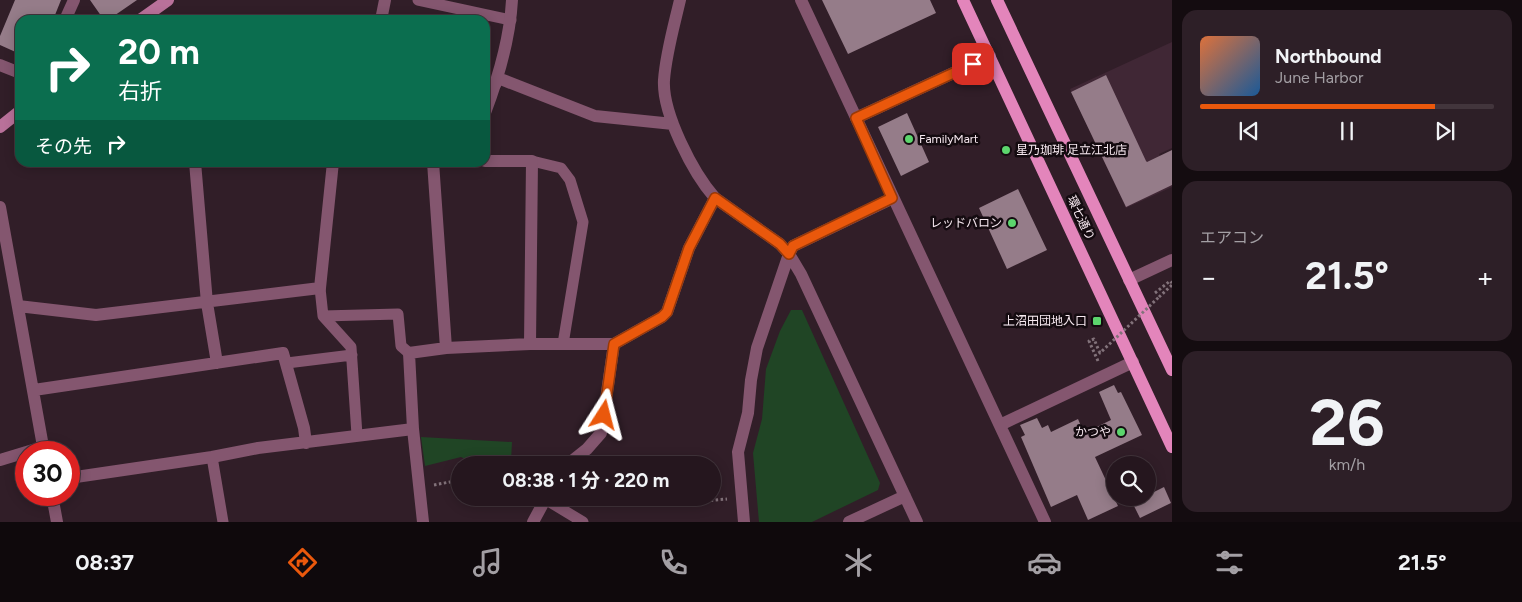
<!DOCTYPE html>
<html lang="ja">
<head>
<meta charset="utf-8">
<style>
  :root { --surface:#25161e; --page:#2d1f27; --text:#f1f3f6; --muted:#a39fa4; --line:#42353c; --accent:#ea580c }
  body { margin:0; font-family:Figtree,"Noto Sans JP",sans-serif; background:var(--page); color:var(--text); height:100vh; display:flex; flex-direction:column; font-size:19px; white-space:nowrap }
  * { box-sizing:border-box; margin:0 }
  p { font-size:16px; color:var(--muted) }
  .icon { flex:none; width:28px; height:28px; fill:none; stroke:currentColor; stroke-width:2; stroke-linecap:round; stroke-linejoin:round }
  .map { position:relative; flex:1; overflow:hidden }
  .panel { display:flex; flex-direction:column; gap:10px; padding:10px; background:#140c10; width:350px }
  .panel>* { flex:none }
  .hud { position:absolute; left:15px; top:15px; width:475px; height:152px; border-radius:15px; box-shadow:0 2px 12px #0003,0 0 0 1px var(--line); background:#0b6e4f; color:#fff; overflow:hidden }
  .buttons { position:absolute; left:1106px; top:456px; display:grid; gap:10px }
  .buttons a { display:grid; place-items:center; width:50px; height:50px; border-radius:50%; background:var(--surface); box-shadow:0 2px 12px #0003,0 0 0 1px var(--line); font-size:25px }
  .speed { position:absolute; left:15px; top:441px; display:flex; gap:10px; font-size:25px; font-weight:700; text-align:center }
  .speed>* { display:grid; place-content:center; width:65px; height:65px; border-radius:50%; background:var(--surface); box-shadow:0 2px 12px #0003,0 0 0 1px var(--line); line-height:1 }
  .speed .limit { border:8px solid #d22; background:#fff; color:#111 }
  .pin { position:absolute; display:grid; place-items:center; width:42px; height:42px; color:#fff; margin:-21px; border-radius:10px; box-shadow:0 2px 8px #0006 }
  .me { position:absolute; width:55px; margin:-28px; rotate:9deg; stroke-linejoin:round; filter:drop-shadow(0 0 4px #0008) }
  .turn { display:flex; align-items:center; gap:18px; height:105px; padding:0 20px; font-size:22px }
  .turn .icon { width:65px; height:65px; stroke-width:2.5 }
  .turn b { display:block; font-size:35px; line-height:42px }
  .then { display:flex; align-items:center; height:48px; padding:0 20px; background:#0003; gap:10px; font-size:19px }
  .big { font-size:38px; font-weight:700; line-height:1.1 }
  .panel .tile { flex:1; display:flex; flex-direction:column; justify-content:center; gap:8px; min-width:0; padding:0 18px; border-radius:15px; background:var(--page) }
  .panel .dial { align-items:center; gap:0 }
  .dial b { font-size:65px; line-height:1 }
  .song { display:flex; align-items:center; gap:15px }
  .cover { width:60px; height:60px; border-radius:8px; background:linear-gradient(135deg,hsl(20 70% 55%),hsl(210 70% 35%)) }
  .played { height:5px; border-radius:2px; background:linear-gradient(90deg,var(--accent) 80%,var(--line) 80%) }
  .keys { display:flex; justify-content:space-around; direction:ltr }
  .heat { display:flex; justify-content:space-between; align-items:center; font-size:28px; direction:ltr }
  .trip { position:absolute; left:451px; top:456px; width:270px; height:50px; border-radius:25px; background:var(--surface); box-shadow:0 2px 12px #0003,0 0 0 1px var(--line); font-weight:700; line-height:50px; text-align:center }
  .tabs { display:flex; height:80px; justify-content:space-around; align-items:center; background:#0f090c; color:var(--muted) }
  .tabs .icon { width:35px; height:35px }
  .tabs .current { color:var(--accent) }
  .tabs b { font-size:22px; color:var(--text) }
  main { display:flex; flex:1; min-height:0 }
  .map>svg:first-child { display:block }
  .built { fill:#402735 }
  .green { fill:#204525 }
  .building { fill:#957c89 }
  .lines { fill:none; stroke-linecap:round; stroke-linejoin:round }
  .path { stroke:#82727a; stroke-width:3; stroke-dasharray:2.5 2.5; stroke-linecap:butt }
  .service { stroke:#84566f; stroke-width:11 }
  .minor { stroke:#84566f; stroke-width:12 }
  .secondary { stroke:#b9719a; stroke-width:12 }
  .primary { stroke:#e385bb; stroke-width:12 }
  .path-bridge { stroke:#82727a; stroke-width:3; stroke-dasharray:2.5 2.5; stroke-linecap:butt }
  .route-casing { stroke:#983908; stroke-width:12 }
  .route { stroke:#ea580c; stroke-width:9 }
  .poi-dot { fill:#5cd56d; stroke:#140b10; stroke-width:2 }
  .labels { text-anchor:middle; stroke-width:5; stroke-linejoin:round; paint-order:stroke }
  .poi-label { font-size:12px; fill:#f7e9f0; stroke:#140b10; text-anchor:end }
  .street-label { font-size:12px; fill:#f7e9f0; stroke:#140b10 }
</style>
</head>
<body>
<main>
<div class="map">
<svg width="1172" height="522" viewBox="0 0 1172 522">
  <rect width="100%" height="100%" fill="#311e28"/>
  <!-- built -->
  <path class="built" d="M1172 42V148L1159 154 1172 182V187L1126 208 1070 89Z"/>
  <!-- green -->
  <path class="green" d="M791 310H802L880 483 878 490 812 522H759L753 453 762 419 766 369 780 331Z
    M421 437 512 442 511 461 499 463 497 455 467 460 461 457 425 466Z"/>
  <!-- building -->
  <path class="building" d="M15 0H61L53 20H20V54L0 45V36Z
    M90 0H137L108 20H104Z
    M822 0H930L936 13 848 54Z
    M1106 75 1146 161 1147 162 1172 150V185L1126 207 1071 92Z
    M907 113 929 162 901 176 878 127Z
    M1018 189 1047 250 1007 269 979 208Z
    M1114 385 1118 393 1121 392 1142 435 1095 457 1118 506 1088 520 1077 495 1051 507 1021 437 1025 435 1020 425 1037 418 1042 428 1048 425 1051 432 1078 419 1084 433 1111 420 1099 392Z
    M1164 487 1171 503 1140 518 1132 502 1142 498H1148V495Z"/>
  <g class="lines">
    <!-- path -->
    <path class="path" d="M1155 293 1170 281 1172 283
      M1159 297 1172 285
      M1098 361 1089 341 1094 339 1099 351
      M434 485 460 480
      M642 498 663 505 727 499"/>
    <!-- service -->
    <path class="service" d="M418 0 511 20
      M485 81 496 84
      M532 161 561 168 570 180 583 222 563 344
      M320 288 323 316 351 347 357 435
      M323 316 398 314 401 346 409 353
      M287 363 352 355
      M212 457 223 522
      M545 499 583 522"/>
    <!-- minor -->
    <path class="minor" d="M680 0C674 26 666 53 664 80 662 113 693 173 715 198L780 244 789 254 801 274 917 522
      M801 0 1045 522
      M65 20 74 0
      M381 20 385 0
      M0 65 20 73
      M498 78 595 116 673 124
      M485 113C499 76 510 39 512 0
      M856 118 990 56
      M485 161H532L530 344
      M195 162 207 303 217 363
      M433 162 446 348
      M0 207 44 452
      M1129 280 1172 260
      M18 306 96 315 320 288 333 162
      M34 390 283 353 304 428 306 443
      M1000 425 1133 362
      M0 460 43 447
      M567 465 587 449 601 433 614 344
      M69 478 212 457 258 448 413 429
      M52 495 57 522
      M423 522 413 429 409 353 446 348 530 344H614L662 317 667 312 689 248 715 198
      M533 522 546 498
      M744 522 738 452 748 413 751 380 757 348 789 254 793 246 893 198
      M849 522 905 496"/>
    <!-- secondary -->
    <path class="secondary" d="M140 20 168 0
      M0 127 20 111"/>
    <!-- primary -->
    <path class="primary" d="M963 0 1172 447
      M997 0 1172 370"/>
    <!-- path-bridge -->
    <path class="path-bridge" d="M1099 351 1100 353 1159 297"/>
  </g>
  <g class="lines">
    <defs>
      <path id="route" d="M604 415 614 344 662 317 667 312 689 248 715 198 780 244 789 254 793 246 892 198 856 118 973 64"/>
    </defs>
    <!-- route casing -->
    <use href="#route" class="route-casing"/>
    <!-- route -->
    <use href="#route" class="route"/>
  </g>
  <!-- markers -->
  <g class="poi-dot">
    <circle cx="909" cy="139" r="5"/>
    <circle cx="1006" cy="150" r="5"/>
    <circle cx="1012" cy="223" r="5"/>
    <rect x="1092" y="316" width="10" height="10" rx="2.5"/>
    <circle cx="1121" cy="432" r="5"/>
  </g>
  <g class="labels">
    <!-- poi labels -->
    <g class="poi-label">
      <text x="919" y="143" text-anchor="start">FamilyMart</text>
      <text x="1016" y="154" text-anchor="start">星乃珈琲 足立江北店</text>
      <text x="1002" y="227">レッドバロン</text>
      <text x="1087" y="325">上沼田団地入口</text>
      <text x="1111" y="436">かつや</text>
    </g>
    <!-- street labels -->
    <g class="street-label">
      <text transform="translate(1081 218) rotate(65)" y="4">環七通り</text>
    </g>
  </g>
</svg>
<div class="buttons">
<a><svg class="icon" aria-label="search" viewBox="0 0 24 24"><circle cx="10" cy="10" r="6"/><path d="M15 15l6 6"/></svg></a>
</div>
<div class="speed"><div class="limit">30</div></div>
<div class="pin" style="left:973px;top:64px;background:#d93025"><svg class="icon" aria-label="arrive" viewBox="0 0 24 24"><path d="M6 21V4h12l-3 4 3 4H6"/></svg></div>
<svg class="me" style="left:604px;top:415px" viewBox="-20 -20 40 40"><path d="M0-17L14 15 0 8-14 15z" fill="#ea580c" stroke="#fff" stroke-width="4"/></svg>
<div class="trip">08:38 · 1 分 · 220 m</div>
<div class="hud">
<div class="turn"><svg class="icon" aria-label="right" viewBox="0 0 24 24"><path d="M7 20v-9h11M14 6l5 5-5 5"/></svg><div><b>20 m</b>右折</div></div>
<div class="then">その先<svg class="icon" aria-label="right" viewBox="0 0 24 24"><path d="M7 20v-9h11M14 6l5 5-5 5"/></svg></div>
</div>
</div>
<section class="panel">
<div class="tile">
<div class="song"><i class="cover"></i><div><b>Northbound</b><p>June Harbor</p></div></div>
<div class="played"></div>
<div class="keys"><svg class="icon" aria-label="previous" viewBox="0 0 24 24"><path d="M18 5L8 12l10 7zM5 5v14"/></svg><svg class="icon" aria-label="pause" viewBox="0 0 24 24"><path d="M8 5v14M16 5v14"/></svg><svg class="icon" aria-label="next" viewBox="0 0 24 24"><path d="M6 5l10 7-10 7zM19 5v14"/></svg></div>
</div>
<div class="tile"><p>エアコン</p>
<div class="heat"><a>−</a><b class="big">21.5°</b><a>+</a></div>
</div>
<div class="tile dial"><b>26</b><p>km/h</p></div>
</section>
</main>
<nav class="tabs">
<b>08:37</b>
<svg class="icon current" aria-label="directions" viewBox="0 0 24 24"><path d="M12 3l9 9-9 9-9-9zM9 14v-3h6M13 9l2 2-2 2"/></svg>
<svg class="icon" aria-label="music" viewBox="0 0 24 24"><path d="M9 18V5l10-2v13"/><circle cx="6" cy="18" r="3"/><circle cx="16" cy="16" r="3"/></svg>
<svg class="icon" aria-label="phone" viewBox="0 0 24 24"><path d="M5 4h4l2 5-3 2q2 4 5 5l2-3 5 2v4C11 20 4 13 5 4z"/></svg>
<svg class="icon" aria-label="climate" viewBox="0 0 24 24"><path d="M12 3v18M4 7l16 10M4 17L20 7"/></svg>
<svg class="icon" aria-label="car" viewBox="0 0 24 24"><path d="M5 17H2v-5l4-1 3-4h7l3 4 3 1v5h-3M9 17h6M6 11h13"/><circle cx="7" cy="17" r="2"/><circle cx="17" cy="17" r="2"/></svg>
<svg class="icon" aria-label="filters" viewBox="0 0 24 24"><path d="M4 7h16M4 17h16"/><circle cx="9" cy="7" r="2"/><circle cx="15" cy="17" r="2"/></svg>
<b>21.5°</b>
</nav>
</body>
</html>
